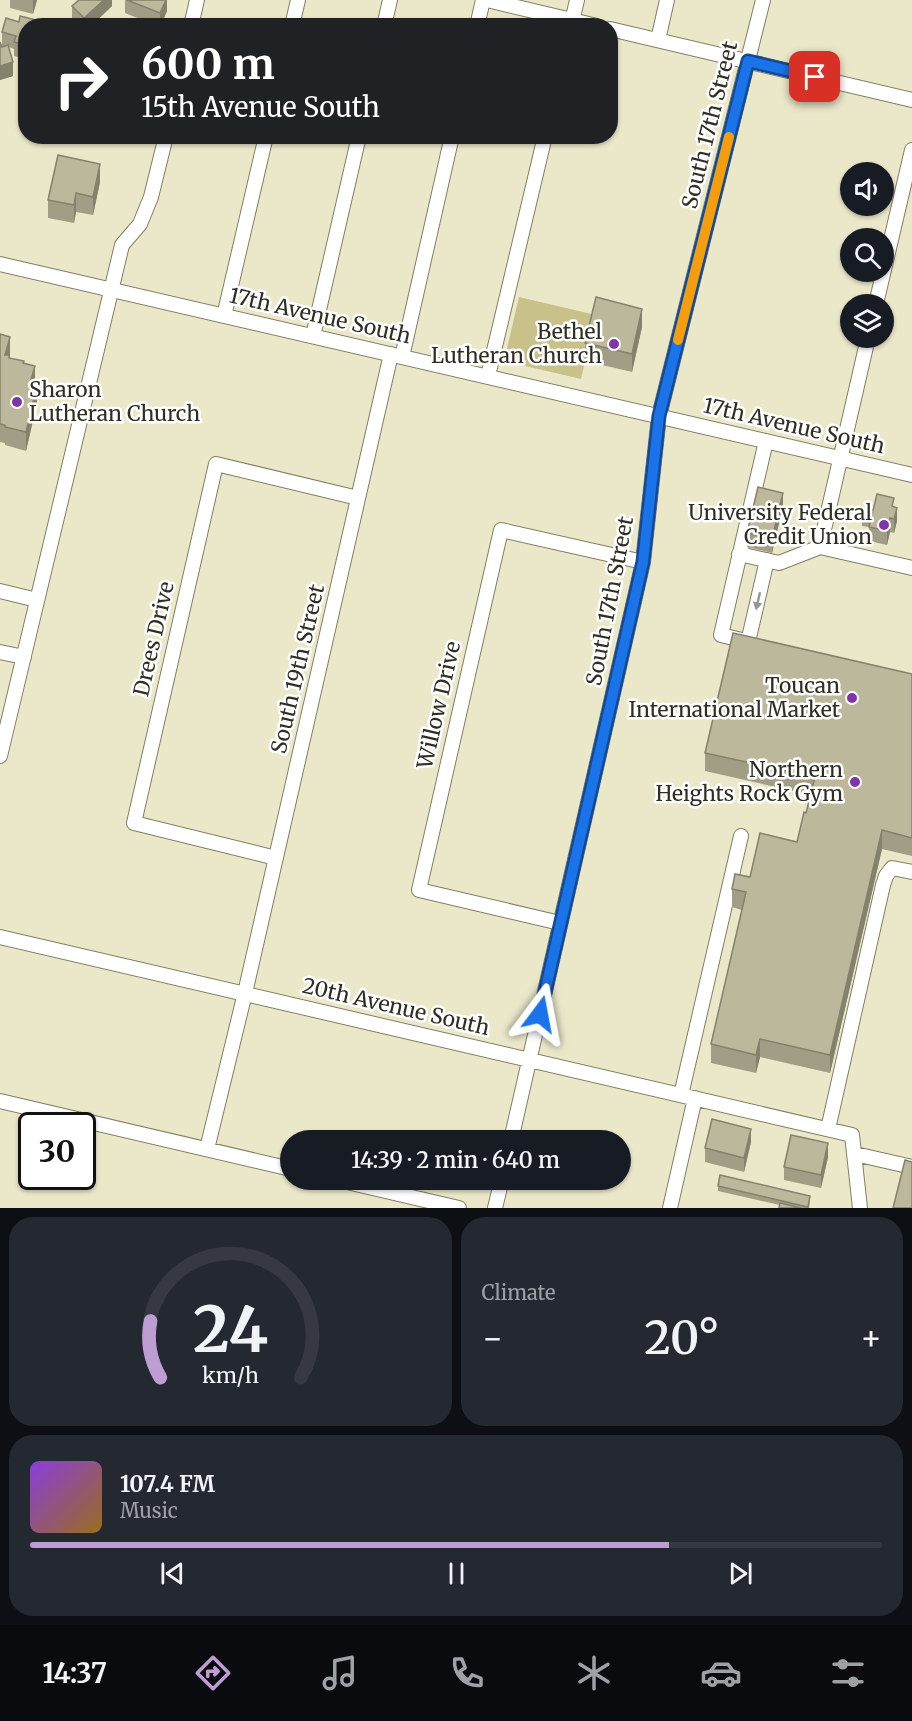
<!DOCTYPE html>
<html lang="en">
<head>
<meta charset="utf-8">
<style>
  :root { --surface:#171b24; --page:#242831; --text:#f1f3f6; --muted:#9ea1a6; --line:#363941; --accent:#be9ed2 }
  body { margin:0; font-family:Merriweather,serif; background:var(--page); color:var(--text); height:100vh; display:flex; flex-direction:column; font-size:22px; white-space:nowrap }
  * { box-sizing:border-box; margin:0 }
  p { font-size:20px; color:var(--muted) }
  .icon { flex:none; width:33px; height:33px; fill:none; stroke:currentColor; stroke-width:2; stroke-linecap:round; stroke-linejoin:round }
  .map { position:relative; height:1208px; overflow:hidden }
  .side { display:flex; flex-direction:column; gap:9px; padding:9px; background:#0d0f14; flex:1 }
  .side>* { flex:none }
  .hud { position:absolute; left:18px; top:18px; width:600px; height:126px; border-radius:24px; box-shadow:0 2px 4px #0004; background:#202124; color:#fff; overflow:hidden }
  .buttons { position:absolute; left:840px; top:162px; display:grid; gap:12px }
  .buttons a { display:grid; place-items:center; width:54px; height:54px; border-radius:50%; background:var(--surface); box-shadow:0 2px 4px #0004; font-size:30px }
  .speed { position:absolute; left:18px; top:1112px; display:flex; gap:12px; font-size:30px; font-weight:700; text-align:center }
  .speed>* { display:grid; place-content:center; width:78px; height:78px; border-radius:50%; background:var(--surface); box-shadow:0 2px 4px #0004; line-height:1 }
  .speed .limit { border:3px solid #111; border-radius:9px; background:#fff; color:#111 }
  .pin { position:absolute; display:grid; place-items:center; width:51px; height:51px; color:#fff; margin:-26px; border-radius:12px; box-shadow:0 3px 9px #0006 }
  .me { position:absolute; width:66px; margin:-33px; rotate:13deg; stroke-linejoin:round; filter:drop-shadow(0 0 4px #0008) }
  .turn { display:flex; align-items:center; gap:21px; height:126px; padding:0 24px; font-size:27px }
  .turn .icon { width:78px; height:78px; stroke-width:2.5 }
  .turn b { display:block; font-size:42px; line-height:51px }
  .big { font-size:45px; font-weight:600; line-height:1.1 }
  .side .tile { flex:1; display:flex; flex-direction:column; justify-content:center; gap:9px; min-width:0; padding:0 21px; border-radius:24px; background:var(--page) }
  .side .dial { align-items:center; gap:0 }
  .dial svg { height:156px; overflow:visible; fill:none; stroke:var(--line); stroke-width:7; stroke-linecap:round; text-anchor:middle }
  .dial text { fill:var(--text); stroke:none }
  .song { display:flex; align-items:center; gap:18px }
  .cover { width:72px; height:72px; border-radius:9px; background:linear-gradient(135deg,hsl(270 70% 55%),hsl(40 70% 35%)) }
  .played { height:6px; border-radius:3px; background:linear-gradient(90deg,var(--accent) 75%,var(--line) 75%) }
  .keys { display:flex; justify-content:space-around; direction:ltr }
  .heat { display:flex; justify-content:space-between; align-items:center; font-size:33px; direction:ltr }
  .side .tiles { flex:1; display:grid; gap:9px; grid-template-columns:1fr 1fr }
  .tile:last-child { grid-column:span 2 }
  .trip { position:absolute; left:280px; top:1130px; width:351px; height:60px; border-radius:30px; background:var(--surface); box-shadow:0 2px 4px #0004; font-weight:600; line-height:60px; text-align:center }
  .tab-bar { display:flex; height:96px; justify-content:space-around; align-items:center; background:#090b0e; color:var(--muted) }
  .tab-bar .icon { width:42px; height:42px }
  .tab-bar .selected { color:var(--accent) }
  .tab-bar b { font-size:27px; color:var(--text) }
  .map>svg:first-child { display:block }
  .green { fill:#c8c18a }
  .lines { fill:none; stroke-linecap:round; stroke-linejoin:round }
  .minor-casing { stroke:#827e64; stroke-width:16 }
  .minor { stroke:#fff; stroke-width:14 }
  .wall { fill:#a29e86 }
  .shaded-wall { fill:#84816d }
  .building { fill:#bcb89c; stroke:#84816d; stroke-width:1.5 }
  .oneway { fill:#989691 }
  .route-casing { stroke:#114b97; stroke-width:15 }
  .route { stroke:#1a73e8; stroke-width:10 }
  .slow { stroke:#f59e0b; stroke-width:10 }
  .poi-dot { fill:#8035a7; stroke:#fff; stroke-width:2 }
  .labels { text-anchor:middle; stroke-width:5; stroke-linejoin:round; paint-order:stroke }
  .street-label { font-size:21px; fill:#302e23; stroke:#fff }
  .poi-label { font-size:21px; fill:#302e23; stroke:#fff; text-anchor:end }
</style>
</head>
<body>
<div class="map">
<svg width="912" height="1208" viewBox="0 0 912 1208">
  <rect width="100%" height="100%" fill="#ebe8ca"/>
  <!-- green -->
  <path class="green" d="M519 297 596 315 581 379 504 361Z"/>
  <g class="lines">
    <defs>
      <path id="minor" d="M487 0 597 26
        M191 26 197 0
        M292 26 298 0
        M384 26 390 0
        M477 26 483 0
        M571 26 577 0
        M610 29 912 100
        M658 40 667 0
        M0 264 912 475
        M876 304 912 150
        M224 316 266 136
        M313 336 359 136
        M402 357 452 136
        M488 376 545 136
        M820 547 868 338
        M739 554 779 563 820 547 912 568
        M0 591 37 600
        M748 642 767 560
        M750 642 721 635 766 441
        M0 652 24 657
        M0 756 122 245 140 224 151 197 166 136
        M276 858 134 823 216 464 358 498
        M560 923 419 890 501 530 643 562
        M0 937 852 1135 860 1208
        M681 1095 741 836
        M0 1101 291 1169
        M828 1129 883 885 886 876 892 868 912 872
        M511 1140 643 562 659 416 763 0
        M207 1149 245 993 391 354
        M855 1154 912 1167
        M334 1179 459 1208
        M495 1208 502 1179
        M670 1208 695 1098"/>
    </defs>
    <!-- minor casing -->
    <use href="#minor" class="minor-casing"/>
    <!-- minor -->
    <use href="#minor" class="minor"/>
  </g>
  <!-- wall -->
  <path class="wall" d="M10 0H37L33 14 10 8Z
    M112 0V6L91 26H78L72 20V6Z
    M125 0H167V11L161 26H157L125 13Z
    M20 16 36 20V26H26V59L14 56V49L9 47 13 62V76L0 80V42L2 47 3 46H2V32L6 18 19 22Z
    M100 182 93 215 76 212 74 223 48 218V200Z
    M642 327 632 372 585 361V343Z
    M0 334 10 355 9 358 24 363 35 384 37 403 26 451 5 445V443L0 442Z
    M783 506 772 553 747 547V533Z
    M894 507 897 521 894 533 890 532 887 545 869 541V527L862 526V521L873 510Z
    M912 674V856L882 849 830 1073 760 1057 756 1073 711 1063V1044L742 910 732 907V889L750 877 797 842 806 813 811 795 705 771V753Z
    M751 1142 744 1172 705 1162V1148Z
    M828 1157 821 1188 784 1180V1167Z
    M718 1186 810 1200 809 1208H779L780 1205 718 1191Z"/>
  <!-- shaded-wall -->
  <path class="shaded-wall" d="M33 0H37L33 14Z
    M104 0H112V6L91 26H84V18Z
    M166 0H167V11L160 26V13Z
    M13 62V76L0 80V66Z
    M100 164V182L93 215V197Z
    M76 193V212L74 223V205Z
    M642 309V327L632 372V354Z
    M10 337V355L9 357 5 355Z
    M35 366V384L30 383Z
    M37 385V403L26 451V432Z
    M783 493V506L772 553V539Z
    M897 508V521L894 533V519Z
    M890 518V532L887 545V531Z
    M882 830V849L830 1073V1055Z
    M760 1039V1057L756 1073V1055Z
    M751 1129V1142L744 1172V1158Z
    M828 1143V1157L821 1188V1175Z"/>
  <!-- building -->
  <path class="building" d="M79 0H104L84 18 72 6Z
    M127 0H166L160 13Z
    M20 16 36 20 34 26H26V45L14 42 16 36 2 32 6 18 19 22Z
    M0 42 2 47 8 45 13 62 0 66Z
    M58 155 100 164 93 197 76 193 74 205 48 200Z
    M596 297 642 309 632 354 585 343Z
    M0 334 10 337 5 355H9V358L24 361 23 363 35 366 30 383 37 385 26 432 5 427V425L0 424Z
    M758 487 783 493 772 539 747 533Z
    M877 494 894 498 892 506 897 508 894 519 890 518 887 531 869 527Z
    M865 509 873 510 870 523 862 521Z
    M733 633 912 674V838L882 830 830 1055 760 1039 756 1055 711 1044 746 892 732 889 735 874 750 877 760 833 797 842 804 812 806 813 815 777 705 753Z
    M712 1119 751 1129 744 1158 705 1148Z
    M791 1135 828 1143 821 1175 784 1167Z
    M905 1160 912 1162V1208H893Z
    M720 1175 810 1196 808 1207 718 1186Z
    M780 1203 801 1208H779Z"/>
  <!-- one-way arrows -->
  <defs><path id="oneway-solid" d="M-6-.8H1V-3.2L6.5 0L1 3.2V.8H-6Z" transform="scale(1.5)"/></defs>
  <use class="oneway" href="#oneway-solid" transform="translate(758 601) rotate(103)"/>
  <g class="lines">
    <defs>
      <path id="route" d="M540 1014 643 562 659 416 748 61 815 77"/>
    </defs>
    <!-- route casing -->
    <use href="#route" class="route-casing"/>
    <!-- route -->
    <use href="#route" class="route"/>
    <!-- slow -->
    <path class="slow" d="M678 340 729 137"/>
  </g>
  <!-- markers -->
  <g class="poi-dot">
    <circle cx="614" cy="344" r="6"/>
    <circle cx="17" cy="402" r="6"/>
    <circle cx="884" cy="525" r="6"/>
    <circle cx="852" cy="698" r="6"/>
    <circle cx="855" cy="782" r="6"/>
  </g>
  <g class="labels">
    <!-- street labels -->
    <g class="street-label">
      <text transform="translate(710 125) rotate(-76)" y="7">South 17th Street</text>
      <text transform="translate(320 316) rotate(13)" y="7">17th Avenue South</text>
      <text transform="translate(794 426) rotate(13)" y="7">17th Avenue South</text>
      <text transform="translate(610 601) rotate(-79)" y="7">South 17th Street</text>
      <text transform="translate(154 639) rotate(-77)" y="7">Drees Drive</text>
      <text transform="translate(298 669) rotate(-77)" y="7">South 19th Street</text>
      <text transform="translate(439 705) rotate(-77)" y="7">Willow Drive</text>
      <text transform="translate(396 1007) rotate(13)" y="7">20th Avenue South</text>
    </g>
    <!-- poi labels -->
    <g class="poi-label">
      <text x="602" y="339">Bethel<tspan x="602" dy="24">Lutheran Church</tspan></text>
      <text x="29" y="397" text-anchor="start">Sharon<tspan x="29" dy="24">Lutheran Church</tspan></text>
      <text x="872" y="520">University Federal<tspan x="872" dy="24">Credit Union</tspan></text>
      <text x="840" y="693">Toucan<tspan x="840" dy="24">International Market</tspan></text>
      <text x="843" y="777">Northern<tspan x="843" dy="24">Heights Rock Gym</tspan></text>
    </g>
  </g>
</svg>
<div class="buttons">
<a><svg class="icon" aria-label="sound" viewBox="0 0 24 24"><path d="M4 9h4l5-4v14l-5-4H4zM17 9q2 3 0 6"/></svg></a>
<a><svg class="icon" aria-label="search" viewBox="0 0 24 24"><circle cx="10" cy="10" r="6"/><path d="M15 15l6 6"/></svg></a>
<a><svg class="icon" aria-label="layers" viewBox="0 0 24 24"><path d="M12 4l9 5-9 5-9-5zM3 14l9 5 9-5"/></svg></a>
</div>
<div class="speed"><div class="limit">30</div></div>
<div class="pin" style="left:815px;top:77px;background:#d93025"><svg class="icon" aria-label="arrive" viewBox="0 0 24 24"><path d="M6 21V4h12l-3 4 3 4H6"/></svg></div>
<svg class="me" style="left:540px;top:1014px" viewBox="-20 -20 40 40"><path d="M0-17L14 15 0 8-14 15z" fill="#1a73e8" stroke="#fff" stroke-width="4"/></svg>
<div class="trip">14:39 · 2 min · 640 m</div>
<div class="hud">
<div class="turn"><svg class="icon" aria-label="right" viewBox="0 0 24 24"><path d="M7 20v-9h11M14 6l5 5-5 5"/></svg><div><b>600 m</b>15th Avenue South</div></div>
</div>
</div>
<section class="side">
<div class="tiles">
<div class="tile dial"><svg viewBox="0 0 100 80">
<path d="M14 69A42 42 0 1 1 86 69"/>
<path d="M14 69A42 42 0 0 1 9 40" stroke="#be9ed2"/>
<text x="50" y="56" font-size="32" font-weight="700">24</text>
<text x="50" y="72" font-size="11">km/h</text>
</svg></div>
<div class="tile"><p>Climate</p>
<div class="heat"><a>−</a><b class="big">20°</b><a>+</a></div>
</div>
<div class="tile">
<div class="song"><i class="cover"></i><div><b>107.4 FM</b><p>Music</p></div></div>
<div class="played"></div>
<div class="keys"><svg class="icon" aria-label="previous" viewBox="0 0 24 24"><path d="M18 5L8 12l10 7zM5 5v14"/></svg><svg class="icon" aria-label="pause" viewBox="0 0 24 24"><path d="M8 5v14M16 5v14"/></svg><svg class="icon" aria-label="next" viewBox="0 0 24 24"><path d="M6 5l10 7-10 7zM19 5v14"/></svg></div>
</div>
</div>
</section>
<nav class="tab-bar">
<b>14:37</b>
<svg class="icon selected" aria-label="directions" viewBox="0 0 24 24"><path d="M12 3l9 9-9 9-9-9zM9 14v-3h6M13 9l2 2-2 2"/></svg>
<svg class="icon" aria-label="music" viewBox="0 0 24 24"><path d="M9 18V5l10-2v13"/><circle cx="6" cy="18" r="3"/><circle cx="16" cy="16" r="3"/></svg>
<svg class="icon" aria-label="phone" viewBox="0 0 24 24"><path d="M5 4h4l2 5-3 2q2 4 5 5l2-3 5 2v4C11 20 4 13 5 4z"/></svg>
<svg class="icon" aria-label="climate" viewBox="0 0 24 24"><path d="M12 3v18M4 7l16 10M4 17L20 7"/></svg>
<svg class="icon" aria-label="car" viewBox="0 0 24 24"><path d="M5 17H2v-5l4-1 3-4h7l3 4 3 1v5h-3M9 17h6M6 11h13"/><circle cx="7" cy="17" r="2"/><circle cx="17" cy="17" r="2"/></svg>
<svg class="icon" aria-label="filters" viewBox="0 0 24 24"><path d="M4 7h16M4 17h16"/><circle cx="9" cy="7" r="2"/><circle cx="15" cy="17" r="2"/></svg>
</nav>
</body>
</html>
